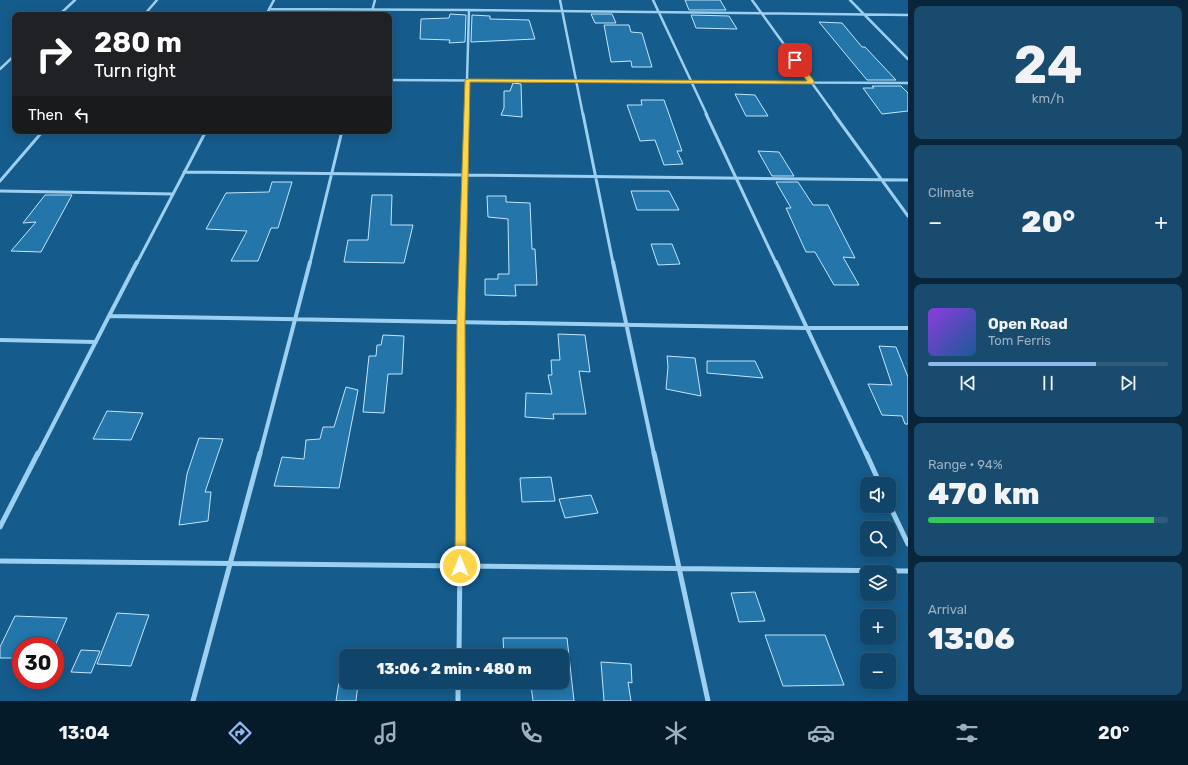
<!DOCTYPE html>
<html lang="en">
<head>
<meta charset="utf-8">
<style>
  :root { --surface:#104468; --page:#194b6e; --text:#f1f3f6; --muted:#9cb0c0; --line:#305c7c; --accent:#90b9f0 }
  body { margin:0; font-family:Rubik,sans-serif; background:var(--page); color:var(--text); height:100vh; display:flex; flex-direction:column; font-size:15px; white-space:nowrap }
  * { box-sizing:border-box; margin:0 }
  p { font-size:13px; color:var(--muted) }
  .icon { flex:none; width:22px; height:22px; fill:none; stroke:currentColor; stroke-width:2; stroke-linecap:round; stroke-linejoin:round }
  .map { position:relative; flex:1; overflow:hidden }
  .side { display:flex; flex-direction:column; gap:6px; padding:6px; background:#092539; width:280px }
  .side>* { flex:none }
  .hud { position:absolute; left:12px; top:12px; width:380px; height:122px; border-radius:8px; box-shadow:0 2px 10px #0003,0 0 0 1px var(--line); background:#202124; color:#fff; overflow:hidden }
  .controls { position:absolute; left:860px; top:477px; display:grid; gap:8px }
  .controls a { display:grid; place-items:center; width:36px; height:36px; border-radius:8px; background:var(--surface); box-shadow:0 2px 10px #0003,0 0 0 1px var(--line); font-size:20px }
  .speed { position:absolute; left:12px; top:637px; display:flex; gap:8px; font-size:20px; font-weight:700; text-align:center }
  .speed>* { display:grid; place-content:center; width:52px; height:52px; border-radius:50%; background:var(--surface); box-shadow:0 2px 10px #0003,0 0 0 1px var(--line); line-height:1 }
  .speed .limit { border:6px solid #d22; background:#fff; color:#111 }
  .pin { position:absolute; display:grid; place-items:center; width:34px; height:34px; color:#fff; margin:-17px; border-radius:8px; box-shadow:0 2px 6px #0006 }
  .me { position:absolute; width:44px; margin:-22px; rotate:0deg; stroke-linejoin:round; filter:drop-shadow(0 0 3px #0008) }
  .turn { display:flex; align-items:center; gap:14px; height:84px; padding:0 16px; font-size:18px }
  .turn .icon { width:52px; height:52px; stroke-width:2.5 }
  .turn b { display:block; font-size:28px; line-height:34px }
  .then { display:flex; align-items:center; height:38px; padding:0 16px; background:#0003; gap:8px; font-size:15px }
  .big { font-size:30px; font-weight:800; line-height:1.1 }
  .side .widget { flex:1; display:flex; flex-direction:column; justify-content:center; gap:6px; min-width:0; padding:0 14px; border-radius:8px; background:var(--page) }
  .side .dial { align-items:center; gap:0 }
  .dial b { font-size:52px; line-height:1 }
  .song { display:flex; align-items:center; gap:12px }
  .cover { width:48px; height:48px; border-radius:6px; background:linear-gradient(135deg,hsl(270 70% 55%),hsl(210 70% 35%)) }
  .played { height:4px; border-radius:2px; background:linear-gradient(90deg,var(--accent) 70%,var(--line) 70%) }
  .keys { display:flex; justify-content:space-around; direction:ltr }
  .heat { display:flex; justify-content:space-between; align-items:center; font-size:22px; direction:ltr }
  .charge { height:6px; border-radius:3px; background:linear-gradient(90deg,#34c759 94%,var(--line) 0) }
  .trip { position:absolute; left:339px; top:649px; width:230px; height:40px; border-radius:8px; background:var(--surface); box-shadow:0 2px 10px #0003,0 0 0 1px var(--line); font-weight:800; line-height:40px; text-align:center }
  .tabs { display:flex; height:64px; justify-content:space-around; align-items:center; background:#061b2a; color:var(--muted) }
  .tabs .icon { width:28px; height:28px }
  .tabs .selected { color:var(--accent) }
  .tabs b { font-size:18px; color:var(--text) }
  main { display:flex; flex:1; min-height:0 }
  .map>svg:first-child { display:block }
  .building { fill:#2375aa; stroke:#c3e6fb }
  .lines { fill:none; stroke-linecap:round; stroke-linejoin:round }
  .minor-far3 { stroke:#9dd0f0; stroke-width:2.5 }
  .minor-far2 { stroke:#9dd0f0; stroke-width:3 }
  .minor-far1 { stroke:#9dd0f0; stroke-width:4 }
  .minor { stroke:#9dd0f0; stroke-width:5 }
  .route { fill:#ffd54a; stroke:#a68a30 }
</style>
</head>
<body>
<main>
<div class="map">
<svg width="908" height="701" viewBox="0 0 908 701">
  <rect width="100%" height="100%" fill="#155b8b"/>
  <!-- building -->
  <path class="building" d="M685 0H720L726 10H689Z
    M450 14 466 15 465 42 449 43 450 40 420 39 421 19 449 18Z
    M591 14H612L616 23H595Z
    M472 15 490 16V19L529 20 535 39 471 42Z
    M691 15 729 16 737 29 696 28Z
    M819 22 842 23 862 47H865L896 80H867Z
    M604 25H629L631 32 642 33 652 67H632L631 61 611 62Z
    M513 83 521 84 522 117 501 115 504 108V91H510Z
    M872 86H901L908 93V111L882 114 863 88H874Z
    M735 94 755 95 768 116H746Z
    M641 100H664L682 151H677L683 164 664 165 655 140 640 141 627 105H642Z
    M758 151 779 152 794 176H772Z
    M272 182H292L278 228H271L258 261H231L247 231 206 229 226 193 269 192Z
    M776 182H798L813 205H828L855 258 843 257 859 285H834L815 252H806L786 208H791Z
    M631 191H669L679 210H637Z
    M45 195H72L41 252 11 251 36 222 23 223Z
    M372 195H392L391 225H413L404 263 344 262 348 240H368Z
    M487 196H506V202L530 203 532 249H535L537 285H515L516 296 485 295V279H498V274H509L508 219 488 217Z
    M651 244H672L680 264 658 265Z
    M558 334 585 335 590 372 579 371 586 414H553L554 419 525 417 526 393 552 394 548 375H552L551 360H560Z
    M383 335 404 336 402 374H388L384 413 363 412 369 356H376L377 345H381Z
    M879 346 896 347 908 377V424H905L902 416 882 415 868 384 892 385Z
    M667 356 695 358 701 396 666 389 668 367Z
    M707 361H755L763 378 707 373Z
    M346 387 358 390 339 488 274 486 282 457 304 459 306 440 320 439 323 427H334Z
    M107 411 143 413 131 440 93 439Z
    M199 438 223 439 205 492H211L208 521 179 525 187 474Z
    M551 477 555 501 522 502 520 478Z
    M591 495 598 513 565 518 559 499Z
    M755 592 765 621 739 622 731 593Z
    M117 613 149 615 131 666 97 664Z
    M15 616 67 618 55 646H21V658H0V647Z
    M765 635H825L844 685 783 686Z
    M503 638H567L574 701H533L531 686H506V682H562V656H504Z
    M81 650 100 651 91 673 71 672Z
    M601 662 631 664 632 683 628 682 631 701H604Z
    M339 682 358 683 356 701H336Z"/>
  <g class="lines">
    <!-- minor-far3 -->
    <path class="minor-far3" d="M560 0 583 115
      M653 0 707 115
      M752 0 835 115
      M850 0 908 59
      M269 9 469 10 466 115
      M469 10 908 15
      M59 15 75 0
      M144 15 157 0
      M266 15 274 0
      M371 15 375 0
      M0 69 15 55
      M389 80 908 83"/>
    <!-- minor-far2 -->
    <path class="minor-far2" d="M583 114 613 263
      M706 114 776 263
      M834 114 908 216
      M184 172 908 180
      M0 181 43 131
      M0 191 173 194
      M137 263 206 131
      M310 263 342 131
      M463 263 466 114"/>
    <!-- minor-far1 -->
    <path class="minor-far1" d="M613 262 654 454
      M776 262 866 454
      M109 316 137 262
      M0 340 96 342
      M38 454 109 316 806 328H908
      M260 454 310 262
      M461 454 463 262"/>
    <!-- minor -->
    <path class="minor" d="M654 453 708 701
      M866 453 880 484
      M889 504 908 544
      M0 527 38 453
      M0 561 908 571
      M459 656 461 453
      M458 682V701
      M193 701 260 453"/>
  </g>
  <!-- route -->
  <path class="route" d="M795 58H797L814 81V84L470 82 465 322 466 566 465 570 460 571 456 570 455 566 457 322 465 80 468 79 807 81 792 60Z"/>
</svg>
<div class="controls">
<a><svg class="icon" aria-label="sound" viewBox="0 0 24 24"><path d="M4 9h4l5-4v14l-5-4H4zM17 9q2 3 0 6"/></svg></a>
<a><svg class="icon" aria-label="search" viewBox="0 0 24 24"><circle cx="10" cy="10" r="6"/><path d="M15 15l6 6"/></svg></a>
<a><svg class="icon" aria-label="layers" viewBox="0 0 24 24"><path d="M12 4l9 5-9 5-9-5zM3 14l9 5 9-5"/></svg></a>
<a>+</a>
<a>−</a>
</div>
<div class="speed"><div class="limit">30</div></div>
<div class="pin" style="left:795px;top:60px;background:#d93025"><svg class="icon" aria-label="arrive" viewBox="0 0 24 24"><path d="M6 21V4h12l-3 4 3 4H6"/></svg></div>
<svg class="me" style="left:460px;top:566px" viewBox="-20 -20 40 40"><circle r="17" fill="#ffd54a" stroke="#fff" stroke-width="3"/><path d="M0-11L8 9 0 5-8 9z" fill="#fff"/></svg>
<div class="trip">13:06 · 2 min · 480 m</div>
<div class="hud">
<div class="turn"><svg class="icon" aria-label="right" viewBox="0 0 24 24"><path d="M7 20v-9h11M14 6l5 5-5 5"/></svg><div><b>280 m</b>Turn right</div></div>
<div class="then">Then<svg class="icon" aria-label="left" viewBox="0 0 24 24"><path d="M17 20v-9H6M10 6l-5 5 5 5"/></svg></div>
</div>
</div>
<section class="side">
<div class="widget dial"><b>24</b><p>km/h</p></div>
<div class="widget"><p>Climate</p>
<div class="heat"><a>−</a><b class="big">20°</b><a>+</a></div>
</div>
<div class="widget">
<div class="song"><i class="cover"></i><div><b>Open Road</b><p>Tom Ferris</p></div></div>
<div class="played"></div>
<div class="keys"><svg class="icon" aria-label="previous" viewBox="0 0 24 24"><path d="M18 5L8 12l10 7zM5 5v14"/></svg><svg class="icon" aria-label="pause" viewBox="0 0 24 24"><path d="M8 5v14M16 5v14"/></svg><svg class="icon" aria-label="next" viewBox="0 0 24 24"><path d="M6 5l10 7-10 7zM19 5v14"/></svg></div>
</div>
<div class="widget"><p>Range · 94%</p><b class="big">470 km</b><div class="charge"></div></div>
<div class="widget"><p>Arrival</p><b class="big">13:06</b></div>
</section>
</main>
<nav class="tabs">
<b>13:04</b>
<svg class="icon selected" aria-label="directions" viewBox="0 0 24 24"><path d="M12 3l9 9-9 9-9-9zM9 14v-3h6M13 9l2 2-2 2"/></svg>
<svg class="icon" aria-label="music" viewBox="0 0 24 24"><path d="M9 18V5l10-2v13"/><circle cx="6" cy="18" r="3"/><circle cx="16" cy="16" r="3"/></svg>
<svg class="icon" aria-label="phone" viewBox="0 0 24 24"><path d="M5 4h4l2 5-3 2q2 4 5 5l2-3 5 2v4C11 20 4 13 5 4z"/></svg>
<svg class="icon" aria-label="climate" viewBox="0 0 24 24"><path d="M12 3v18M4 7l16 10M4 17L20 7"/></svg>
<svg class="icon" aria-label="car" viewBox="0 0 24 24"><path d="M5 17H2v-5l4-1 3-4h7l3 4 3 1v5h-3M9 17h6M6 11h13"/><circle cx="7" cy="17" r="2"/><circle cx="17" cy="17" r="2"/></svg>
<svg class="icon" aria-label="filters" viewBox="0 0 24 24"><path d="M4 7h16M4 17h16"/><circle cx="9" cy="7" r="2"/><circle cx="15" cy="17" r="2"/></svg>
<b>20°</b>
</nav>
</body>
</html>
